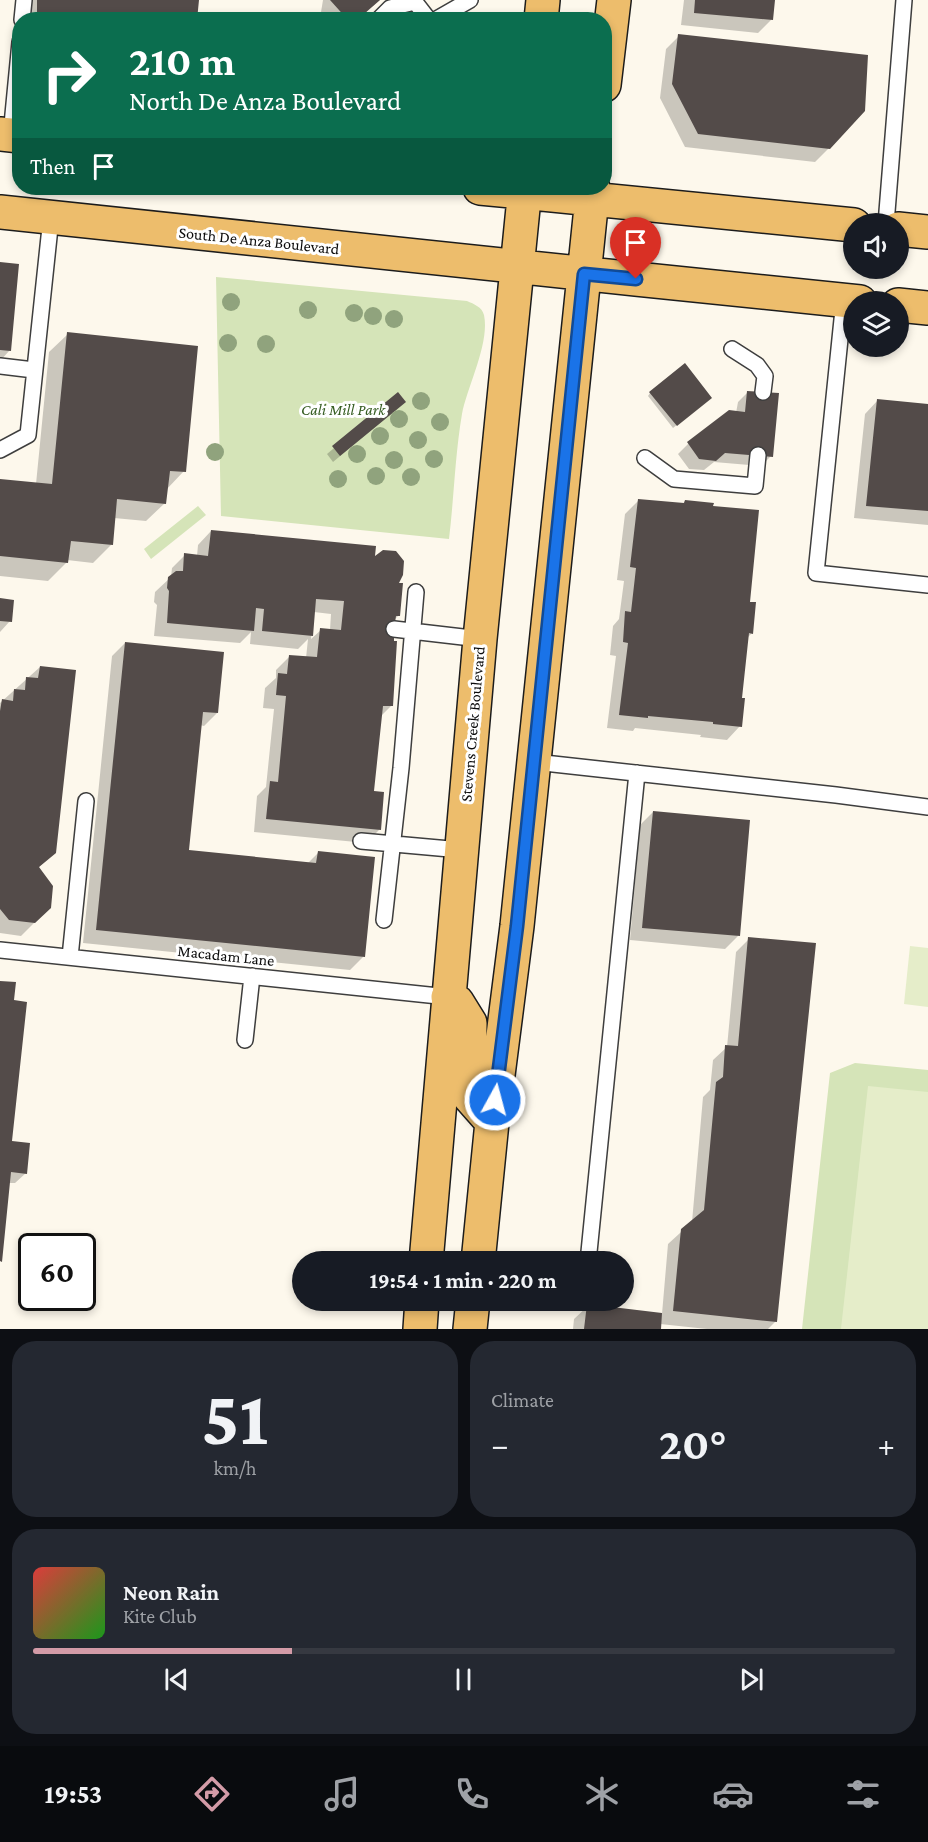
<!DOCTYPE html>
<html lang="en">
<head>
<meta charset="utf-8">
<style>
  :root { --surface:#171b24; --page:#242831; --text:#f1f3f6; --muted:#9ea1a6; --line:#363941; --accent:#d39ba7 }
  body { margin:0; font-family:"Crimson Pro",serif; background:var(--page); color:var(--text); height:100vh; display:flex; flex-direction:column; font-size:22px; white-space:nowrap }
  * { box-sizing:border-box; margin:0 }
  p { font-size:20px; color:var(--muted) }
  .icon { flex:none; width:33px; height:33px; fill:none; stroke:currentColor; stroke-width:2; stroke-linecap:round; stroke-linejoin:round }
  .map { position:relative; height:1329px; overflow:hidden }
  .sheet { display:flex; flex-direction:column; gap:12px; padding:12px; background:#0d0f14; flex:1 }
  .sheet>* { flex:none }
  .guide { position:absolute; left:12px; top:12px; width:600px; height:183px; border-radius:24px; box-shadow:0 3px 9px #0003; background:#0b6e4f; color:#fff; overflow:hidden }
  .buttons { position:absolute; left:843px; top:213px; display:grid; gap:12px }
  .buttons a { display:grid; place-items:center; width:66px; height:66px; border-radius:50%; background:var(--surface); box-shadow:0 3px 9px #0003; font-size:30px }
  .speed { position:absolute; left:18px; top:1233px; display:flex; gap:12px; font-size:30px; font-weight:700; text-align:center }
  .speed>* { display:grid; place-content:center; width:78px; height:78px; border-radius:50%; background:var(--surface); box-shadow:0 3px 9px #0003; line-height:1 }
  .speed .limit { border:3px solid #111; border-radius:9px; background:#fff; color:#111 }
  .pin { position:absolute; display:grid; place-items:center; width:51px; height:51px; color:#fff; margin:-62px -26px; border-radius:50% 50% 50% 0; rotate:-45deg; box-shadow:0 0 6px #0007 }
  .pin .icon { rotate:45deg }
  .me { position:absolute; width:66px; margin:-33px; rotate:7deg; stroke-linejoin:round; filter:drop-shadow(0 0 4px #0008) }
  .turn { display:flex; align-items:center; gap:21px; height:126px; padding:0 18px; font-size:27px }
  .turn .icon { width:78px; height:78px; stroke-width:2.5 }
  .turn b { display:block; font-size:42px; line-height:51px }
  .then { display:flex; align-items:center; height:57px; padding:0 18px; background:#0003; gap:12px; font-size:22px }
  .big { font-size:45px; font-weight:700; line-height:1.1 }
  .sheet .card { flex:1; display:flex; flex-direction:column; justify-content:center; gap:9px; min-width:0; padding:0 21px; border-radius:24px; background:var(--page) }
  .sheet .dial { align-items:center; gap:0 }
  .dial b { font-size:78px; line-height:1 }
  .song { display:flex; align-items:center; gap:18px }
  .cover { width:72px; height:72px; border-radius:9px; background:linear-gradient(135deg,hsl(0 70% 55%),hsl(120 70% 35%)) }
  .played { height:6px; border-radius:3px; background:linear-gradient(90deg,var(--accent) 30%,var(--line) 30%) }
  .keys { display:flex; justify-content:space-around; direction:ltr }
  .heat { display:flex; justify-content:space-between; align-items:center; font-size:33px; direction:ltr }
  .sheet .tiles { flex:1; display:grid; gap:12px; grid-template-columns:1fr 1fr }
  .card:last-child { grid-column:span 2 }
  .trip { position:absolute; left:292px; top:1251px; width:342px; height:60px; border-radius:30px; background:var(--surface); box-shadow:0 3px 9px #0003; font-weight:700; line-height:60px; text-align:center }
  .tabs { display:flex; height:96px; justify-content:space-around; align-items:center; background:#090b0e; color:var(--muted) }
  .tabs .icon { width:42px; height:42px }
  .tabs .on { color:var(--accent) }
  .tabs b { font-size:27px; color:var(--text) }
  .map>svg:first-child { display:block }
  .green { fill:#d5e4b8 }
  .pitch { fill:#e5edc9 }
  .shadow { fill:#0003; fill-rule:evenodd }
  .building { fill:#534b49 }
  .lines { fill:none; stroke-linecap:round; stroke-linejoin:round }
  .lane-casing { stroke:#3e3e3e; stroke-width:18 }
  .primary-casing { stroke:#1c1c1c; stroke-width:36 }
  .lane { stroke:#fff; stroke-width:15 }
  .primary { stroke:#edbd6c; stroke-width:33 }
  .tree { fill:#90a37d }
  .route-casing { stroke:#114b97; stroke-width:15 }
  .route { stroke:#1a73e8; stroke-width:10 }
  .labels { text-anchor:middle; stroke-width:6; stroke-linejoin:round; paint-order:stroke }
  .street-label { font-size:16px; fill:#0b0b0b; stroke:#fff }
  .park-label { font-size:16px; font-style:italic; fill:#365d22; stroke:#fff }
</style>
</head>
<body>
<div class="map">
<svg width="928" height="1329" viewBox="0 0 928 1329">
  <rect width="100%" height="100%" fill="#fdf8ec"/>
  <!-- green -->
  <path class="green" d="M216 277 467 301C474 304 482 307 484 315 490 343 467 387 462 414 455 455 454 498 449 539L221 516Z
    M198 506 206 515 151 559 144 549Z
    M855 1063 928 1070V1329H802L830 1073Z"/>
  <!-- pitch -->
  <path class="pitch" d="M910 946 928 948V1007L904 1004Z
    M868 1086 928 1092V1329H841Z"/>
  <!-- shadow -->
  <path class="shadow" d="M24 0H197L195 20H24Z
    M323 0H380L357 20H329L321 12Z
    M684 0H773L771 20 758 33 681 25Z
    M397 14 402 20H390Z
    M679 36 829 148 815 162 685 147 660 98 666 49Z
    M0 263 10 350 0 361Z
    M68 334 184 471 166 490 165 503 146 521 114 518 112 544 93 563 67 560V562L48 581 0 576V481L36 484 49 352Z
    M748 392 771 456 761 466 714 462 704 470 689 469 678 454 688 444 729 412 736 413 738 402Z
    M650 393 707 401 673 428 648 396Z
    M398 394 397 409 333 462 327 454Z
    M878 400 928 405V525L854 518 865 414Z
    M639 500 682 505 685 501 748 603 752 633 747 638 741 700 740 726 727 740 700 737 701 735 635 728 633 731 607 728 616 656 610 655 613 626 619 619 624 581 617 580 625 514Z
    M211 531 374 559 397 584 398 616 394 620 391 706 380 717 372 792 379 830 366 843 254 832 257 796 266 787 274 709 263 708 265 688 276 678V670L290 656 306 658 308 639 298 649 250 644 251 632 240 643 154 636 157 605 154 602 155 592 171 577 172 568 185 555 197 556 198 545ZM314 612 331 614 330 630H321L311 639Z
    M0 600 10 621 0 632Z
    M125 643 217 713 204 726 200 725 187 852 307 864 318 853 363 957 350 970 83 943 112 656Z
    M40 667 55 852 38 868 49 908 21 936 0 933V703Z
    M653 812 738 936 725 949 630 940 640 825Z
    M749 939 776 1321 768 1329H707L660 1324 659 1329H573L574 1319 588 1306 662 1314 668 1244 692 1222 703 1097 710 1090 713 1060 727 1047 736 952Z
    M0 982 11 1142 26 1173 15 1183H8L0 1262Z"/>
  <!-- building -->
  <path class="building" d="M37 0H199L197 20H37Z
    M330 0H380L357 20H348Z
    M695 0H775L773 20 694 13Z
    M678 34 868 55 865 111 830 149 698 134 672 84Z
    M0 262 19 264 11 351 0 350Z
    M67 332 198 346 186 472 170 471 166 504 117 499 113 545 71 541 68 563 0 556V479L52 484Z
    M685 363 712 398 677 426 649 392Z
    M747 391 779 393 773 457 725 453 716 461 699 459 687 442 729 410 745 412Z
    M398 392 406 402 340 456 332 446Z
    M877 399 928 404V511L866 506Z
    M638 499 684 503 685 500 714 503 713 506 759 510 750 602H756L753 634 749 633 742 698H745L742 727 713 724V722L648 716V718L619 715 628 643 623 642 625 611 631 612 636 568 630 567Z
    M211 530 376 546 375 556 383 550 396 551 404 561 403 575 399 583H403L400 616H396L394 629V641H397L393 706H383L374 791 384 792 381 830 266 819 270 781 278 782 286 696 276 695 278 673 287 674 289 655 317 657 320 628 341 630 344 601 316 599 313 636 262 631 264 609 256 608 254 631 167 623 169 591 167 588 168 577 176 571H183L184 553 208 556Z
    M0 598 14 600 12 622 0 621Z
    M125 642 224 652 218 713 203 712 189 850 316 863 318 851 375 857 365 957 96 930Z
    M40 666 76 670 56 853 39 867 53 886 51 908 35 923 9 920 0 909V711L2 699 13 701 14 689 25 690 26 677 38 678Z
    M653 811 750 820 740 936 642 928Z
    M748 937 816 943 777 1322 673 1311 681 1229 704 1210 716 1082 723 1077 725 1045 738 1046Z
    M0 981 16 982 14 1000 27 1002 12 1141 30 1143 27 1174 11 1172 2 1262 0 1261Z
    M587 1304 662 1313 661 1329H584Z"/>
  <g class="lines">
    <defs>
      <path id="lane" d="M22 20 24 0
        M378 20 390 8 415 2 429 20
        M435 20 470 0
        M11 135 20 42
        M886 224 904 0
        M844 300 816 573 928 585
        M732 349 757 365 765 376 763 392
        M0 366 34 370
        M0 450 28 435 51 218
        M645 458 674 479 755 486 758 455
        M394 629 480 639
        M535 762 836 795 928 807
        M361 841 461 850
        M384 920 401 768 416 592
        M0 950 448 997
        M70 957 86 801
        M245 1040 252 976
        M588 1262 637 773"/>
      <path id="primary" d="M541 20 543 0
        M604 85 614 0
        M0 134 20 136
        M480 188 854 225
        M0 212 636 279 860 302
        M898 229 928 232
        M898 305 928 308
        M448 997 457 1002 470 1023 469 1096 492 1122
        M426 1262 480 639 525 188
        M478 1262 492 1122 517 926 593 188
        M420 1329 422 1300
        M470 1329 473 1300"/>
    </defs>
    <!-- lane casing -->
    <use href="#lane" class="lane-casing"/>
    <!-- primary casing -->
    <use href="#primary" class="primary-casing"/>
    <!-- lane -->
    <use href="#lane" class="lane"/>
    <!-- primary -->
    <use href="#primary" class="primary"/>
  </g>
  <!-- trees -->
  <g class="tree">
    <circle cx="231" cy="302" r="9"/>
    <circle cx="308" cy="310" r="9"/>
    <circle cx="354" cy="313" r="9"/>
    <circle cx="373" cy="316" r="9"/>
    <circle cx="394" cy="319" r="9"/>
    <circle cx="228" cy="343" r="9"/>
    <circle cx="266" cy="344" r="9"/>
    <circle cx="421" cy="401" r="9"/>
    <circle cx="399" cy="419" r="9"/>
    <circle cx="440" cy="422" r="9"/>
    <circle cx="380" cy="436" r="9"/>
    <circle cx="418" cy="440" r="9"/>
    <circle cx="215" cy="452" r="9"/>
    <circle cx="357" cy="454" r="9"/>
    <circle cx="434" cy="459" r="9"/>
    <circle cx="394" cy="460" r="9"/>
    <circle cx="376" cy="476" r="9"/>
    <circle cx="411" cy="477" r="9"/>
    <circle cx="338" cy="479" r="9"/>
  </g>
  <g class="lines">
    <defs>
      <path id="route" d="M495 1100 517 926 584 274 636 279"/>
    </defs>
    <!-- route casing -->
    <use href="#route" class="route-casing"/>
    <!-- route -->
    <use href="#route" class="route"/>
  </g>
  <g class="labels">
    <!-- street labels -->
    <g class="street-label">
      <text transform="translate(259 240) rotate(6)" y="6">South De Anza Boulevard</text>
      <text transform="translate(472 724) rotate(-85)" y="6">Stevens Creek Boulevard</text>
      <text transform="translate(226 955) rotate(6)" y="6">Macadam Lane</text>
    </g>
    <!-- park labels -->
    <g class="park-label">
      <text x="343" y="415">Cali Mill Park</text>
    </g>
  </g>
</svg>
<div class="buttons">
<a><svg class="icon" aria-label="sound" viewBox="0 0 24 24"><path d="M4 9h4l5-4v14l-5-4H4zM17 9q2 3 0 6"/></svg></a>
<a><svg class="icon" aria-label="layers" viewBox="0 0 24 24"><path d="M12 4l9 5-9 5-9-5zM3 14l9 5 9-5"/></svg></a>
</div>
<div class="speed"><div class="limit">60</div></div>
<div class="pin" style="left:636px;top:279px;background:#d93025"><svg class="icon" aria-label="arrive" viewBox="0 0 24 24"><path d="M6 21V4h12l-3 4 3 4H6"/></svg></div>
<svg class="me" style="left:495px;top:1100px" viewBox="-20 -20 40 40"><circle r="17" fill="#1a73e8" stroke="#fff" stroke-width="3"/><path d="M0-11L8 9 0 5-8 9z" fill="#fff"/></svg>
<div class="trip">19:54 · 1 min · 220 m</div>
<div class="guide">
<div class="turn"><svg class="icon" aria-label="right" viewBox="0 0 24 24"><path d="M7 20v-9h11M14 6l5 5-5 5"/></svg><div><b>210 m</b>North De Anza Boulevard</div></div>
<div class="then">Then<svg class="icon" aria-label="arrive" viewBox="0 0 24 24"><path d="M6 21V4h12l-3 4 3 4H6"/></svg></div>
</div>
</div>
<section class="sheet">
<div class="tiles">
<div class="card dial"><b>51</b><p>km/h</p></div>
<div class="card"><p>Climate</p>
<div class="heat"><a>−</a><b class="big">20°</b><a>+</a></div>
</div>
<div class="card">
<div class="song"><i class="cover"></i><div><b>Neon Rain</b><p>Kite Club</p></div></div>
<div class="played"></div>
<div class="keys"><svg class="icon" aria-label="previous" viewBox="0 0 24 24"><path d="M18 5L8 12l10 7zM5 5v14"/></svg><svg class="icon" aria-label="pause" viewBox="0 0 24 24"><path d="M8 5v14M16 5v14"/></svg><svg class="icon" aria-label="next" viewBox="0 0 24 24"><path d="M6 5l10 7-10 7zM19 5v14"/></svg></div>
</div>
</div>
</section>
<nav class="tabs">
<b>19:53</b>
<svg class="icon on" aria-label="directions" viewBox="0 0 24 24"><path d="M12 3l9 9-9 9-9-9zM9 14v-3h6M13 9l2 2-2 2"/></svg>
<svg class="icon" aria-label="music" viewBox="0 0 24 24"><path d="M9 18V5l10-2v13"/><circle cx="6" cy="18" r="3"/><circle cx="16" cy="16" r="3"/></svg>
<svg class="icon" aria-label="phone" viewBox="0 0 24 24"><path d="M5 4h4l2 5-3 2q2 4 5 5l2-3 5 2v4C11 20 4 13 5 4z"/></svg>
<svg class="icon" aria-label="climate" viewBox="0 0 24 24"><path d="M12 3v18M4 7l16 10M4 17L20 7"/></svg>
<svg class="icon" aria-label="car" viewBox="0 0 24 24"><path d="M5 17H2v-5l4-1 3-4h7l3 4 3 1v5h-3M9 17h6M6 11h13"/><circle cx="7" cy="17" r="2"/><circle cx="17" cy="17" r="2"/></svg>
<svg class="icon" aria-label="filters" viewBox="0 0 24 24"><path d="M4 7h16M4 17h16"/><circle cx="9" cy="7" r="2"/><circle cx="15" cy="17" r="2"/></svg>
</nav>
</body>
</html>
